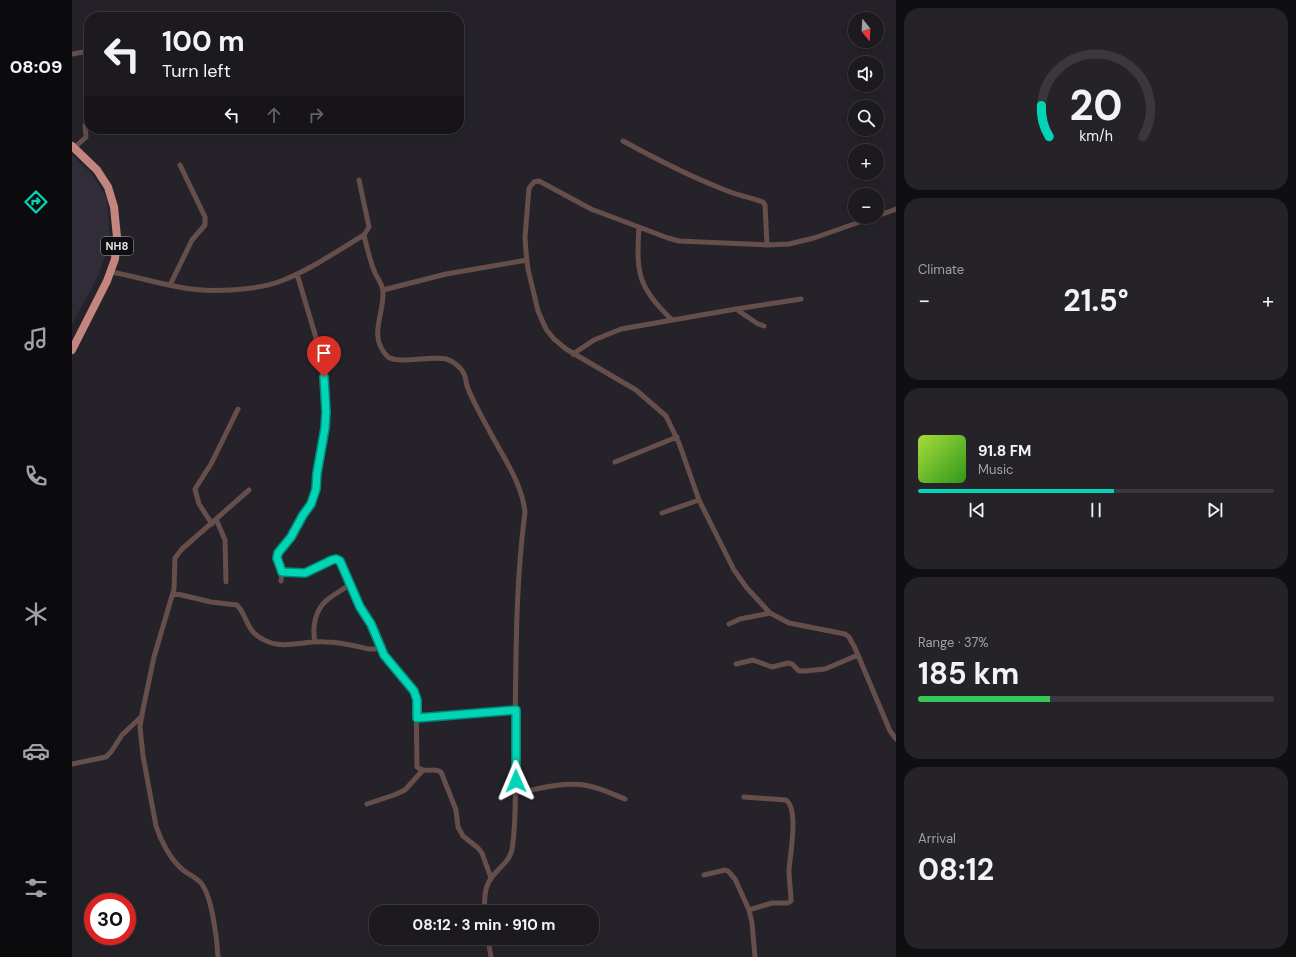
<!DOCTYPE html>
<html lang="en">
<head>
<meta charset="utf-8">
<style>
  :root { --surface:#1c1a1f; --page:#252328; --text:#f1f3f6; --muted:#a0a1a4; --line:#3a383d; --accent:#01d5b6 }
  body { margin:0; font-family:"DM Sans",sans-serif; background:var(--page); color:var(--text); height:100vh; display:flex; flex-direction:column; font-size:15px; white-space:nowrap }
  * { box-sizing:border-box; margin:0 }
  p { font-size:13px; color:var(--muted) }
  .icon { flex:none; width:22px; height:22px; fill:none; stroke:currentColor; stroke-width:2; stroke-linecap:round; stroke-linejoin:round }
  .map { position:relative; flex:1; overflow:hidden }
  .drawer { display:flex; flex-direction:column; gap:8px; padding:8px; background:#0f0e11; width:400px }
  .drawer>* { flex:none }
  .guide { position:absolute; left:12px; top:12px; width:380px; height:122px; border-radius:16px; box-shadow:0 4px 16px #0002,0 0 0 1px var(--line); background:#1c1a1f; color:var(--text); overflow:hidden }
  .needle { width:26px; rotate:162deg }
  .buttons { position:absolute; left:776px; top:12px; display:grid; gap:8px }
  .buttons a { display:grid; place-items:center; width:36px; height:36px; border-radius:50%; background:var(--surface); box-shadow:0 4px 16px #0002,0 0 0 1px var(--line); font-size:20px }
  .speed { position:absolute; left:12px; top:893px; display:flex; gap:8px; font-size:20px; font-weight:700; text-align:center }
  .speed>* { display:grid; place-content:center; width:52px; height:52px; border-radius:50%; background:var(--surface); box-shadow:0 4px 16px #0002,0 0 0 1px var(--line); line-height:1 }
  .speed .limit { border:6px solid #d22; background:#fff; color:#111 }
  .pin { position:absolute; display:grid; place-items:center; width:34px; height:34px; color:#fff; margin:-41px -17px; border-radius:50% 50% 50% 0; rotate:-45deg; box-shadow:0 0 4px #0007 }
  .pin .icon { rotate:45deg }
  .me { position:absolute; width:44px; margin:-22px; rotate:359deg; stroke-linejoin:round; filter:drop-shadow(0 0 3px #0008) }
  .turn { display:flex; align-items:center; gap:14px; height:84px; padding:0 12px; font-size:18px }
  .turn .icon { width:52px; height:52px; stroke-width:2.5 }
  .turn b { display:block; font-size:28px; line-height:34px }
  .lanes { display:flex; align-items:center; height:38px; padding:0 12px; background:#0003; justify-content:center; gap:20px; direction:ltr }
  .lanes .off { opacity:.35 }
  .big { font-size:30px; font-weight:700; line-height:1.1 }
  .drawer .card { flex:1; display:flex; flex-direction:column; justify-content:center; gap:6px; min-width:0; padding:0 14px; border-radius:16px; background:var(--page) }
  .drawer .dial { align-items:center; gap:0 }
  .dial svg { height:104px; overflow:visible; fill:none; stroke:var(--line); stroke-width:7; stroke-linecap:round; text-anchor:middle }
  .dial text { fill:var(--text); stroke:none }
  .song { display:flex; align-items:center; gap:12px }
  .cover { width:48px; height:48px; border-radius:6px; background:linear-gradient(135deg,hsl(80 70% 55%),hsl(110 70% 35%)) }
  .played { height:4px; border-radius:2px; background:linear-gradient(90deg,var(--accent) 55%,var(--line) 55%) }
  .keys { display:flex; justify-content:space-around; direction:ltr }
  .heat { display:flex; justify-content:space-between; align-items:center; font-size:22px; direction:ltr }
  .charge { height:6px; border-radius:3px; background:linear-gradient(90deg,#34c759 37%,var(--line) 0) }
  .trip { position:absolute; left:297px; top:905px; width:230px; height:40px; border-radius:16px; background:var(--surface); box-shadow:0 4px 16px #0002,0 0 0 1px var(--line); font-weight:700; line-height:40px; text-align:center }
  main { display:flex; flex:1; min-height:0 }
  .dock { display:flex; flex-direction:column; width:72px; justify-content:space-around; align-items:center; background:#0b0a0c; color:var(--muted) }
  .dock .icon { width:28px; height:28px }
  .dock .selected { color:var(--accent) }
  .dock b { font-size:18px; color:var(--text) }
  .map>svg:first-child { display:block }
  .built { fill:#302d38 }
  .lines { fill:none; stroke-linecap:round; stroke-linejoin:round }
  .minor { stroke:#664e4b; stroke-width:5 }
  .highway { stroke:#c2867f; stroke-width:8 }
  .route-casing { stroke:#018a76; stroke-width:10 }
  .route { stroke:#01d5b6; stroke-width:7 }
  .labels { text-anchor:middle; stroke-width:4; stroke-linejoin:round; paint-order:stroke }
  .shield { fill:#0e0d0f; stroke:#a2a1a4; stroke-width:1 }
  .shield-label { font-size:11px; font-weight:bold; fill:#e2e0e4 }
</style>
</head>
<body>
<main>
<nav class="dock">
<b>08:09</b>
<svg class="icon selected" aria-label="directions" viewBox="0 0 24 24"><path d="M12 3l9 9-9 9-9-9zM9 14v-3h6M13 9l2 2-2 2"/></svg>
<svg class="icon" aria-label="music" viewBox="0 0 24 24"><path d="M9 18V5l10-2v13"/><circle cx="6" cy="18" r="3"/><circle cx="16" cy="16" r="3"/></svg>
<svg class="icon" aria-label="phone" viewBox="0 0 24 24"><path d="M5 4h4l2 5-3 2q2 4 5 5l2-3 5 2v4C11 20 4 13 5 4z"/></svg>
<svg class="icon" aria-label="climate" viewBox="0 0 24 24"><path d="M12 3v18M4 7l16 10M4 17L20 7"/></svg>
<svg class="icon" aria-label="car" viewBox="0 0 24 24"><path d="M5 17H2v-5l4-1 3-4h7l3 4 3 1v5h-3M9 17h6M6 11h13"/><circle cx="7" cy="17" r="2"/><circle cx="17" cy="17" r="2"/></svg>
<svg class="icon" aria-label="filters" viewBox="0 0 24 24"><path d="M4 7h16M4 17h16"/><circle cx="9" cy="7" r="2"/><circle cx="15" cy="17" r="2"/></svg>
</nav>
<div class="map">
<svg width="824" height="957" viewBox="0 0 824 957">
  <rect width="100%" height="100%" fill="#252329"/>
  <!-- built -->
  <path class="built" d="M0 155 19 173 35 198 38 241 27 274 0 324Z"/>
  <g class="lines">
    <!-- minor -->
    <path class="minor" d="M0 54 17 51
      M551 141C584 159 617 176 653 190 665 195 679 198 691 202L693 205 695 245
      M2 148 14 137 13 125 17 120
      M805 216 824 209
      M802 217 742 238 717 244 695 245 607 241 596 238 519 209 467 181 462 182 457 188 453 237 454 252 456 269 466 311 474 329 482 339 494 349 564 390 594 416 607 443 627 500 662 570 675 588 698 613 717 623 773 634 777 637 783 648 818 731 824 739
      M567 227C564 275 566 286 600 320
      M292 235C295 248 298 261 303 273 306 279 311 285 311 292 312 315 296 336 315 356 323 365 360 355 374 359 381 361 389 367 392 374 394 378 394 382 395 386 401 402 410 417 418 432 431 457 450 483 453 512 443 588 444 665 443 742 443 776 445 809 441 842 440 861 430 864 420 877 412 886 412 901 413 912
      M39 272C62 276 84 283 107 287 135 293 183 291 209 281 238 270 265 251 292 235L297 227 287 180
      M98 285 120 240 133 225V217L108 165
      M311 290 374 274 455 260
      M664 309 686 324 692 326
      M501 354 522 340 549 329 664 309 729 299
      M543 462 605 437
      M590 513 627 500
      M144 519 153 540 154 582
      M140 524 127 504 123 489 139 464 166 409
      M210 572 233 573 264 559 270 563 288 607 299 624 308 647 317 661 339 686 344 695 345 767C352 774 361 767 369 772L384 810 386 827 391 836 406 848 410 853 419 878
      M209 581 210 572 205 558 206 553 219 537 231 515 239 504 244 489 245 473 253 428 254 411 253 387 249 360 245 341 225 274
      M101 593 139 602 165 605C173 613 174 625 182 633 205 654 228 640 254 642 268 642 283 646 297 649H303L308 647
      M657 624 668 619 698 613
      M243 642C240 627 243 610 255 600 262 594 271 590 278 584
      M664 664 681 660 700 667 716 663 720 664 727 671H733L753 669 786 655
      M345 718 444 710
      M0 764 34 757 39 752 50 735 70 716
      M444 793C466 789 490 782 512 785 527 787 540 794 553 799
      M672 797 714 800C727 809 718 855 717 870 717 880 719 891 719 901L716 903H700L677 910
      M295 804 322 795 333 790 351 770
      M632 875 653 870 656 871 663 879 677 910 680 923 683 957
      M416 938 419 957
      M146 957C145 939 140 896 129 883 124 877 117 875 111 870 99 860 89 842 84 826L71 756 68 727 70 714 82 657 102 589 103 558 110 549 177 490"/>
    <!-- highway -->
    <path class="highway" d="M0 146 25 170 36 187 42 207 45 237 43 259 35 281 0 350"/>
  </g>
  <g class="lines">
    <defs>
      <path id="route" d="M252 377 254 412 253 428 245 473 244 489 239 504 231 515 219 537 206 553 205 558 210 572 233 573 260 560 264 559 268 561 288 607 299 624 312 655 342 691 345 700V718L444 710V781"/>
    </defs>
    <!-- route casing -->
    <use href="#route" class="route-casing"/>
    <!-- route -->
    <use href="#route" class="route"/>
  </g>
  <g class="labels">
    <!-- shield labels -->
    <rect class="shield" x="29" y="237" width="32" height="18" rx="3"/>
    <g class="shield-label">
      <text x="45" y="250">NH8</text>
    </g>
  </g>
</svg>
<div class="buttons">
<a><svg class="needle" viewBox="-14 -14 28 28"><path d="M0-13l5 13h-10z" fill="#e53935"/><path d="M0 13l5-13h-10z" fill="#a0a1a4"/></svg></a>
<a><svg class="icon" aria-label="sound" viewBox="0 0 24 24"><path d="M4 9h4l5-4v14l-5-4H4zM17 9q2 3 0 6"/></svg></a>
<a><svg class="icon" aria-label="search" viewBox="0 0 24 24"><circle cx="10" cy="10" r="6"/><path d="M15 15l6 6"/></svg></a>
<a>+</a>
<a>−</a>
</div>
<div class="speed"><div class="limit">30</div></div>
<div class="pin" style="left:252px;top:377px;background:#d93025"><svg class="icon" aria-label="arrive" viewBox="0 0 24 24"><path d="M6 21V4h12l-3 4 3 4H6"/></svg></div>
<svg class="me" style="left:444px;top:781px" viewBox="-20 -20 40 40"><path d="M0-17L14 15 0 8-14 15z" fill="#01d5b6" stroke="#fff" stroke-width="4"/></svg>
<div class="trip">08:12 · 3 min · 910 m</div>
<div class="guide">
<div class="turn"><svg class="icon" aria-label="left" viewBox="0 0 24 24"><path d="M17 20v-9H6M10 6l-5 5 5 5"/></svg><div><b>100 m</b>Turn left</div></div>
<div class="lanes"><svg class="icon" aria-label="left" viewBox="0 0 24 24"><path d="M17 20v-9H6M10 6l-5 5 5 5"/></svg><svg class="icon off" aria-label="ahead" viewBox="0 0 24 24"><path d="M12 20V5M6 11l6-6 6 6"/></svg><svg class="icon off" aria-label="right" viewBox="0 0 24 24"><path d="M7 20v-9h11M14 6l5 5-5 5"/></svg></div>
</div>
</div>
<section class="drawer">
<div class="card dial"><svg viewBox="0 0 100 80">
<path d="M14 69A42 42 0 1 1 86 69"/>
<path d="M14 69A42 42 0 0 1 8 45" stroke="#01d5b6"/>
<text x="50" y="56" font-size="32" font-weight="700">20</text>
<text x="50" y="72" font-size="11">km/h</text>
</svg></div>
<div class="card"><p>Climate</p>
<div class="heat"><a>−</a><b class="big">21.5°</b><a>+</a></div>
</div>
<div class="card">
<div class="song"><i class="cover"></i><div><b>91.8 FM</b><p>Music</p></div></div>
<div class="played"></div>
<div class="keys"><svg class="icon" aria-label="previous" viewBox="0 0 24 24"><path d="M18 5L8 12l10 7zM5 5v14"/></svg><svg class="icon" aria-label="pause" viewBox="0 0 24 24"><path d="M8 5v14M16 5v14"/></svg><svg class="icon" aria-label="next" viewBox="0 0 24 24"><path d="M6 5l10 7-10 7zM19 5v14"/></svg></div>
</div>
<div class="card"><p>Range · 37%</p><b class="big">185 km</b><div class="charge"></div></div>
<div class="card"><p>Arrival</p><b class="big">08:12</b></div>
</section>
</main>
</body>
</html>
